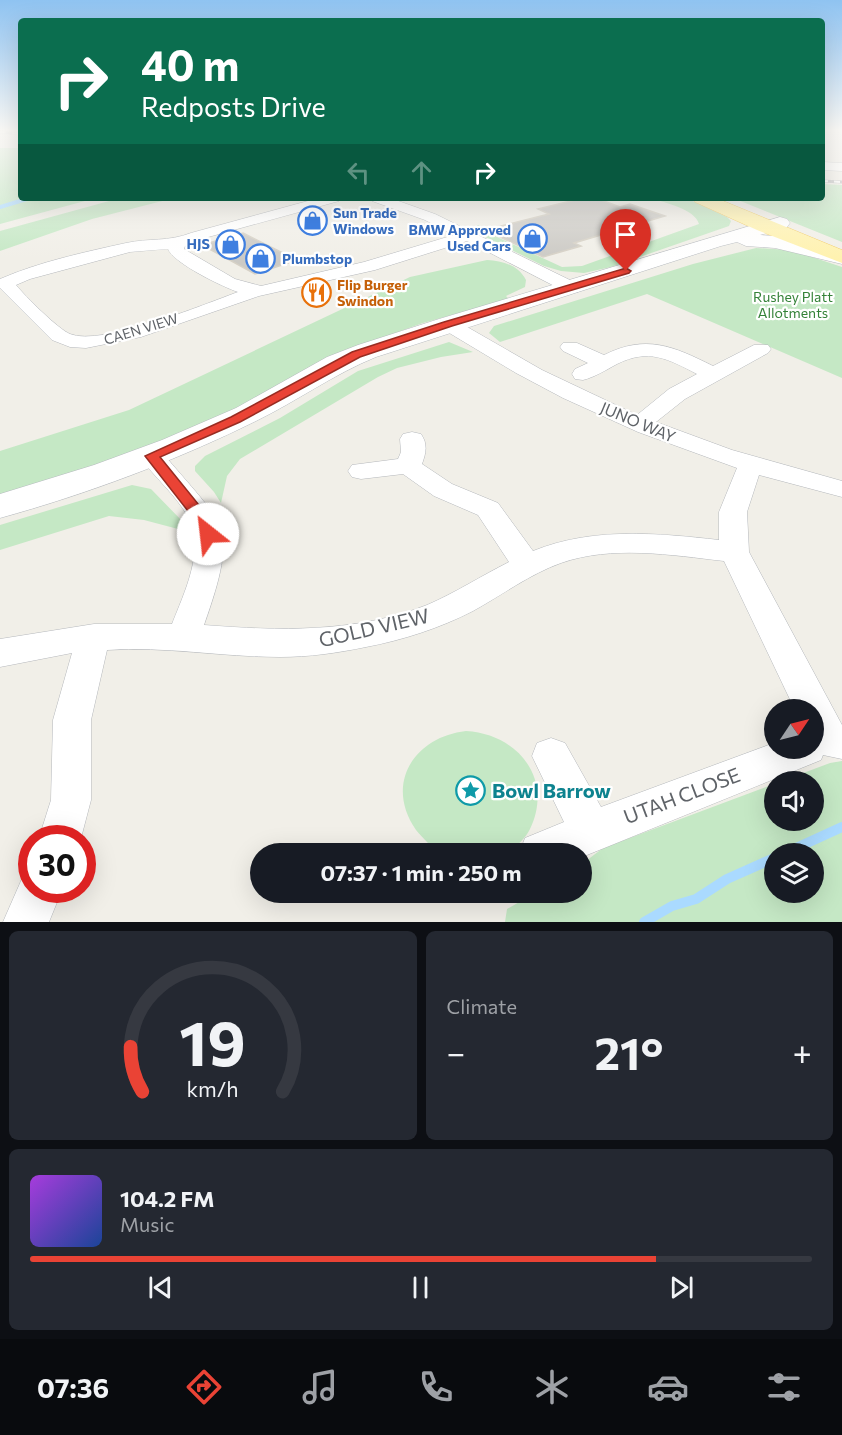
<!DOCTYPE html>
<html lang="en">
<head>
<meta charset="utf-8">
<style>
  :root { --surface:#171b24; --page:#242831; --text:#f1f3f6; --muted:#9ea1a6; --line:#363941; --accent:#ea4335 }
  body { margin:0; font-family:Commissioner,sans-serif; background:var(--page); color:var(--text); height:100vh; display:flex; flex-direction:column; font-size:22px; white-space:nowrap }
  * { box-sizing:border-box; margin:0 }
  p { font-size:20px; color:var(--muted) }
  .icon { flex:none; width:33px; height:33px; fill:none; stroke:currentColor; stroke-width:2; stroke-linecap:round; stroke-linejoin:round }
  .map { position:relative; height:922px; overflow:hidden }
  .sheet { display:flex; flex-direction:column; gap:9px; padding:9px; background:#0d0f14; flex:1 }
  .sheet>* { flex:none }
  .top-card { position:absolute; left:18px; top:18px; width:807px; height:183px; border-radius:6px; box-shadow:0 6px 24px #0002; background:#0b6e4f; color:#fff; overflow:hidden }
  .needle { width:39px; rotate:55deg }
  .fabs { position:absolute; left:764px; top:699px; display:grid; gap:12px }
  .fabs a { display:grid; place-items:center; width:60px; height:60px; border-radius:50%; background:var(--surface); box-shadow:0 6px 24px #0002; font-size:30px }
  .speed { position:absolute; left:18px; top:825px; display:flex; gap:12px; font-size:30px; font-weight:700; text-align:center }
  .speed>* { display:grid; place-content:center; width:78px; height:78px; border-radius:50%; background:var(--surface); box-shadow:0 6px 24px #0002; line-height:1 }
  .speed .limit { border:9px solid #d22; background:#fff; color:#111 }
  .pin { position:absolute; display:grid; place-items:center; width:51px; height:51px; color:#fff; margin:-62px -26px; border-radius:50% 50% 50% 0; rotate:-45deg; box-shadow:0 0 6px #0007 }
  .pin .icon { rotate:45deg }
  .me { position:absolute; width:66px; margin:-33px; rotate:331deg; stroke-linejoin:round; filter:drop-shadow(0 0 4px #0008) }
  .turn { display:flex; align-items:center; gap:21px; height:126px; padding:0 24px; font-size:27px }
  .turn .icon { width:78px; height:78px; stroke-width:2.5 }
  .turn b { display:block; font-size:42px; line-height:51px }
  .lanes { display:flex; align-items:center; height:57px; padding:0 24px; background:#0003; justify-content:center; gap:30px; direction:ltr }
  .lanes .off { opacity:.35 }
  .big { font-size:45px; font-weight:700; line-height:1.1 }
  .sheet .tile { flex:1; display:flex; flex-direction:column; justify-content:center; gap:9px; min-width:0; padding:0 21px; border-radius:9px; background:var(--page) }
  .sheet .dial { align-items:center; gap:0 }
  .dial svg { height:156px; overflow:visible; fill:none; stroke:var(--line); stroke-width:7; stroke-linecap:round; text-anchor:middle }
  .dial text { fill:var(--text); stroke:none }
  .song { display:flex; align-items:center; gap:18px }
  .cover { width:72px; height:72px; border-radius:9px; background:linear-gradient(135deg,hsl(280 70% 55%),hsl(220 70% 35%)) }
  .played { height:6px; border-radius:3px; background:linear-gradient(90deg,var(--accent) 80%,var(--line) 80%) }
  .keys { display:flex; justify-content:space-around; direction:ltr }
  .heat { display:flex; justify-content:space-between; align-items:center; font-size:33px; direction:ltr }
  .sheet .tiles { flex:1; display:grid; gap:9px; grid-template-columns:1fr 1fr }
  .tile:last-child { grid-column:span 2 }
  .trip { position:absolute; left:250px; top:843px; width:342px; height:60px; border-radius:30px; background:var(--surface); box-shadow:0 6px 24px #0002; font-weight:700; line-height:60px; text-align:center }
  .menu { display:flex; height:96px; justify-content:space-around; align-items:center; background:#090b0e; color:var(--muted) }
  .menu .icon { width:42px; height:42px }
  .menu .selected { color:var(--accent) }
  .menu b { font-size:27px; color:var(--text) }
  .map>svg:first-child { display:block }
  .green { fill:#c5e8c5; fill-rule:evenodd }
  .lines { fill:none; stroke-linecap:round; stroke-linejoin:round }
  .stream-far1 { stroke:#aadaff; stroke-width:4 }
  .stream { stroke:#aadaff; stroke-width:10 }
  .building { fill:#cccac5; stroke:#d6d1c6; stroke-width:1.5 }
  .street-casing { stroke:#b5b8bc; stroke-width:1 }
  .secondary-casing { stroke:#b6babf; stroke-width:1 }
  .primary-casing { stroke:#f2c960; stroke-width:1 }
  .street { fill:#fff; fill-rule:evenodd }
  .secondary { fill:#fff; fill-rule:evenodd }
  .primary { fill:#fff2af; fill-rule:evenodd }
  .rail-casing { stroke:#b6b7b8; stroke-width:3 }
  .rail { stroke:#fff; stroke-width:2; stroke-dasharray:6; stroke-linecap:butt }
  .route { fill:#ea4335; stroke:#982c22; stroke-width:1.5 }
  .labels { text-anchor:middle; stroke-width:4.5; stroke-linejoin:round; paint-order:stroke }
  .far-shop-label { font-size:14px; font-weight:bold; fill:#366cbe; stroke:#fff; text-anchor:start }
  .far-food-label { font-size:14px; font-weight:bold; fill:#c56008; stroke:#fff; text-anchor:start }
  .far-park-label { font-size:14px; fill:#348238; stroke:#fff }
  .far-street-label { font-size:14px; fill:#5f6368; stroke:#fff }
  .street-label { font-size:16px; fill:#5f6368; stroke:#fff }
  .near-street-label { font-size:20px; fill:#5f6368; stroke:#fff }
  .near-culture-label { font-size:20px; font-weight:bold; fill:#0d838f; stroke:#fff; text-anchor:start }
</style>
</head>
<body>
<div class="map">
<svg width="842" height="922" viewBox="0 0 842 922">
  <rect width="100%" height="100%" fill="#f1efe8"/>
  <!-- green -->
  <path class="green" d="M0 148H21V198H96L0 224Z
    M822 184 842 185V242L733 198H822Z
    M120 198H174L92 219 0 251V231Z
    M651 198H686L727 217 731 221 729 226 611 267 584 273 561 271 544 266 471 230 478 225 486 228 482 230 562 267 582 266 699 224C695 209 665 203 651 198Z
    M756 248 791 250 842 267V378L647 294 500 342 489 333 494 326 693 264Z
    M487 260C503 261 518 265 526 280L525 287 506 296 509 299 423 323 342 352 271 391 204 424 99 465 0 496V451L129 410 410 277Z
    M449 342 473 352 441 357 397 368 378 377 240 459 227 476 221 503 214 492 195 471V466L205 456 280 418 358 371Z
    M132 485 151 489 185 524 178 529 144 520 109 516 0 550V525Z
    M466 731C518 734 554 779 530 829 525 839 514 850 503 853 496 856 484 854 476 854 466 854 453 856 444 853 433 850 423 838 416 830 384 784 414 737 466 731Z
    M842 761V922H505L507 909 535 893 582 892V864L603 848 774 784V820H813V782L782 781 830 763ZM774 854H813V892H774Z"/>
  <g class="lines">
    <!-- stream-far1 -->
    <path class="stream-far1" d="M0 207 30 198"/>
    <!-- stream -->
    <path class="stream" d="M783 854 842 827
      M644 922 672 906 696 899 727 879 774 858"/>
  </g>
  <!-- building -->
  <path class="building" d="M583 198H596L620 207 630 204 665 216 574 243 581 246 543 257 485 230 549 214 538 209Z
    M243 233 297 260 255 274 202 245Z"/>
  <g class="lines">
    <defs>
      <path id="street" d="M822 162 842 163V171L822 170Z
        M319 198H341L339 201 201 239 185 246 184 249 235 279 261 286 364 262 454 235 425 220 372 201 370 198H390L435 214 578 284 581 288 578 292H566L467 241 375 270 259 296 141 337 86 348 70 347 52 340 0 288V279C39 262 85 252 126 243 149 238 168 242 191 233ZM168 249C173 263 223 287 238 292 205 304 101 347 70 334 58 329 25 296 16 285L30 279 130 252Z
        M448 318 455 320 542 370 637 415 669 389 697 374C668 359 649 348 617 364 606 370 595 377 583 380L575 379 572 374 575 369 588 363 563 351 560 347 563 343H577L604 355C646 334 673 346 713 366L754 345H768L771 349 768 353 685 399 656 422 732 450 842 481V497L759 475 747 512 749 552 842 725V759L823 755 821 760 582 857V854H519L525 838 564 822 532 756 537 743 551 738 565 743 601 807 774 743V748H813V710H795L724 561C671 555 612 545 561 563 530 574 502 595 473 611 440 628 403 640 366 647 337 653 309 657 280 657 222 657 165 646 107 650L91 720V800L81 838H39L51 800 53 720 72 653 0 667V639L94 624H172C184 593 206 549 188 517 176 495 154 477 139 456L143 451 152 448 161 451C224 527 240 523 204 625 279 631 356 633 427 605 455 593 481 576 509 562L478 515 434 496 403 474 361 479 352 477 348 471 352 465 398 459 401 452 400 439 403 434 412 432 421 434C428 444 426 453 422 464L452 484 498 503 533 551C592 527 657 533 719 540V512L737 468 638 432 563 398 516 373 441 328 438 324 441 320Z
        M32 871V890H62L49 922H3L24 874Z"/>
      <path id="secondary" d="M780 217 787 219 790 223 787 227 760 235 775 236 842 252V264L775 248 746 246 737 242 721 246 376 357C334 374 297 401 256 421 175 461 87 494 0 518V494L94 465 162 440 236 408 327 357 358 345 439 319Z"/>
      <path id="primary" d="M692 198H716L842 250V263L757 230 695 202Z"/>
    </defs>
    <!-- street casing -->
    <use href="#street" class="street-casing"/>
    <!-- secondary casing -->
    <use href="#secondary" class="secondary-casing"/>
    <!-- primary casing -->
    <use href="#primary" class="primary-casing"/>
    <!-- street -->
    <use href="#street" class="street"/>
    <!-- secondary -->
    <use href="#secondary" class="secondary"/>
    <!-- primary -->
    <use href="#primary" class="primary"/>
    <defs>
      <path id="rail" d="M0 132 21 134
        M822 181 842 182"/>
    </defs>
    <!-- rail casing -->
    <use href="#rail" class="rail-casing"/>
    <!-- rail -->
    <use href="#rail" class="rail"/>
  </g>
  <!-- sky -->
  <linearGradient id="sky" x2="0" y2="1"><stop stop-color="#8fc3f1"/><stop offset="0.5" stop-color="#f9f8f5"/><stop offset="1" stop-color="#f9f8f5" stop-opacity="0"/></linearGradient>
  <rect width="842" height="260" fill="url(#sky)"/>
  <!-- route -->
  <path class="route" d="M626 268 631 271 629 273 452 326 360 357 240 422 160 457 207 515 216 534 213 537H202L195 520 145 456 231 417 352 352 444 322Z"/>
  <!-- icons -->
  <defs>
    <symbol id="shop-ring" viewBox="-11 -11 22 22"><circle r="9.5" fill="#fff" stroke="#3f7fe0" stroke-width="1.5"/><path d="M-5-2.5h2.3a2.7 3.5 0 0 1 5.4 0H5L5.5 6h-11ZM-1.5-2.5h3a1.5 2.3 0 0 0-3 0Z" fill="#3f7fe0"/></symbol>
    <symbol id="restaurant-ring" viewBox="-11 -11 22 22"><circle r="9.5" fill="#fff" stroke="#e8710a" stroke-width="1.5"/><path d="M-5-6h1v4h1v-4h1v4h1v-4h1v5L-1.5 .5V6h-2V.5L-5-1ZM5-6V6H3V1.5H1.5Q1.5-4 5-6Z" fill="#e8710a"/></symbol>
    <symbol id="sight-ring" viewBox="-11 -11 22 22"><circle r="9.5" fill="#fff" stroke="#0f9aa8" stroke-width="1.5"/><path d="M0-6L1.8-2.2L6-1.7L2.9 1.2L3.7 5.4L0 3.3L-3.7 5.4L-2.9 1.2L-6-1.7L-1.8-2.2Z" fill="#0f9aa8"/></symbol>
  </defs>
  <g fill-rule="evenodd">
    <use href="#shop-ring" x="296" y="204" width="33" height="33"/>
    <use href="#shop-ring" x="516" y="222" width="33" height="33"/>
    <use href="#shop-ring" x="214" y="228" width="33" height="33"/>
    <use href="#shop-ring" x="244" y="242" width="33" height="33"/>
    <use href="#restaurant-ring" x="300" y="276" width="33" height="33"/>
    <use href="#sight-ring" x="454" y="774" width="33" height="33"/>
  </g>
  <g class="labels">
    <!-- far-shop labels -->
    <g class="far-shop-label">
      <text x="333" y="218">Sun Trade<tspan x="333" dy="16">Windows</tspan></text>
      <text x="511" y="235" text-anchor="end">BMW Approved<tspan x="511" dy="16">Used Cars</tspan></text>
      <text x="210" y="249" text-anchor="end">HJS</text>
      <text x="282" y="264">Plumbstop</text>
    </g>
    <!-- far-food labels -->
    <g class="far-food-label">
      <text x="337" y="290">Flip Burger<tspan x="337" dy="16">Swindon</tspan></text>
    </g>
    <!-- far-park labels -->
    <g class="far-park-label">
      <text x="793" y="302">Rushey Platt<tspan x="793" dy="16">Allotments</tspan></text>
    </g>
    <!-- far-street labels -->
    <g class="far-street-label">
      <text transform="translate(141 329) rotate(-17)" y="5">CAEN VIEW</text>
    </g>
    <!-- street labels -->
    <g class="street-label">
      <text transform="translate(638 422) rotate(23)" y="6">JUNO WAY</text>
    </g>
    <!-- near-street labels -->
    <g class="near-street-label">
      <text transform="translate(374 628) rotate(-13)" y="7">GOLD VIEW</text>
      <text transform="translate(682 796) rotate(-21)" y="7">UTAH CLOSE</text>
    </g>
    <!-- near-culture labels -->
    <g class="near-culture-label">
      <text x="492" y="798">Bowl Barrow</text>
    </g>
  </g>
</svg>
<div class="fabs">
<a><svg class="needle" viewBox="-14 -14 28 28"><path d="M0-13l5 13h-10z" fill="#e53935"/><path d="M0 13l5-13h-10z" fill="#9ea1a6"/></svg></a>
<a><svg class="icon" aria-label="sound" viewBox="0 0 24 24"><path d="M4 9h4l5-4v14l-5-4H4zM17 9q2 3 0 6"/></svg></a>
<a><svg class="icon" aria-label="layers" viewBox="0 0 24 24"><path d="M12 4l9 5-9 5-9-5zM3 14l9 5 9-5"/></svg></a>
</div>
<div class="speed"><div class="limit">30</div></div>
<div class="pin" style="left:626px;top:271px;background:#d93025"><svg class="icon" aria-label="arrive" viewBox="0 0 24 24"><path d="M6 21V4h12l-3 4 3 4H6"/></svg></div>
<svg class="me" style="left:208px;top:534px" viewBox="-20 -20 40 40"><circle r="19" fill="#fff"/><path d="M0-13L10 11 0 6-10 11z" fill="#ea4335"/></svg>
<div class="trip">07:37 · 1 min · 250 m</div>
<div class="top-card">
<div class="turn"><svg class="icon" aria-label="right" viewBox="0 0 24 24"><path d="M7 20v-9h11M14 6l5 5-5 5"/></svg><div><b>40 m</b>Redposts Drive</div></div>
<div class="lanes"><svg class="icon off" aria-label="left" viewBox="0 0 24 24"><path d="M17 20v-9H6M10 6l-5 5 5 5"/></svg><svg class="icon off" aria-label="ahead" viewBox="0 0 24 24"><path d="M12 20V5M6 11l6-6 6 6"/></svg><svg class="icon" aria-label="right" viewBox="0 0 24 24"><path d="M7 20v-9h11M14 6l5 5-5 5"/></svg></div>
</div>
</div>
<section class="sheet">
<div class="tiles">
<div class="tile dial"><svg viewBox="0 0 100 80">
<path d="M14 69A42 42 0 1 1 86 69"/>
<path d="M14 69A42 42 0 0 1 8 46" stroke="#ea4335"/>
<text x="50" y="56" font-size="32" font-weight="700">19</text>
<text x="50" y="72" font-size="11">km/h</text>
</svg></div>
<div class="tile"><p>Climate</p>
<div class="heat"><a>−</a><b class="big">21°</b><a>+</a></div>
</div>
<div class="tile">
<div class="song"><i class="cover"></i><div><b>104.2 FM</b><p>Music</p></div></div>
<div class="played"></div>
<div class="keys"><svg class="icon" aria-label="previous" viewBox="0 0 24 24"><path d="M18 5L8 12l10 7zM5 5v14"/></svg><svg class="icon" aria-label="pause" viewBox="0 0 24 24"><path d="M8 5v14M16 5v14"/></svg><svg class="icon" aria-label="next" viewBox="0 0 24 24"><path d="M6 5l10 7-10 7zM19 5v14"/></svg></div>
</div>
</div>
</section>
<nav class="menu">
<b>07:36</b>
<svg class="icon selected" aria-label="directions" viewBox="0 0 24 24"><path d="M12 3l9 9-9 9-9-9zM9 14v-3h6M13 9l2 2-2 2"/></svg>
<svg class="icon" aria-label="music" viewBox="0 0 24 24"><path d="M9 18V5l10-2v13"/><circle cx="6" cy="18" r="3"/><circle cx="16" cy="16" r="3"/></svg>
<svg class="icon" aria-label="phone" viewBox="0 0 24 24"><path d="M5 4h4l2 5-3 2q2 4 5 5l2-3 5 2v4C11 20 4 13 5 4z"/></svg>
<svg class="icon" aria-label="climate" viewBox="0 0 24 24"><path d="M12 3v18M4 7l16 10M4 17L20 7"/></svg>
<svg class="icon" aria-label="car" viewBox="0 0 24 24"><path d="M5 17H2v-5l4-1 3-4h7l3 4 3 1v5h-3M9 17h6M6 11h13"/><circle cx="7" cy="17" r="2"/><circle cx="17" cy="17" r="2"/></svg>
<svg class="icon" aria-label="filters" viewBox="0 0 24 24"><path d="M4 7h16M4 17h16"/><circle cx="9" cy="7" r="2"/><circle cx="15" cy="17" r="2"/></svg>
</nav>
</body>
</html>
